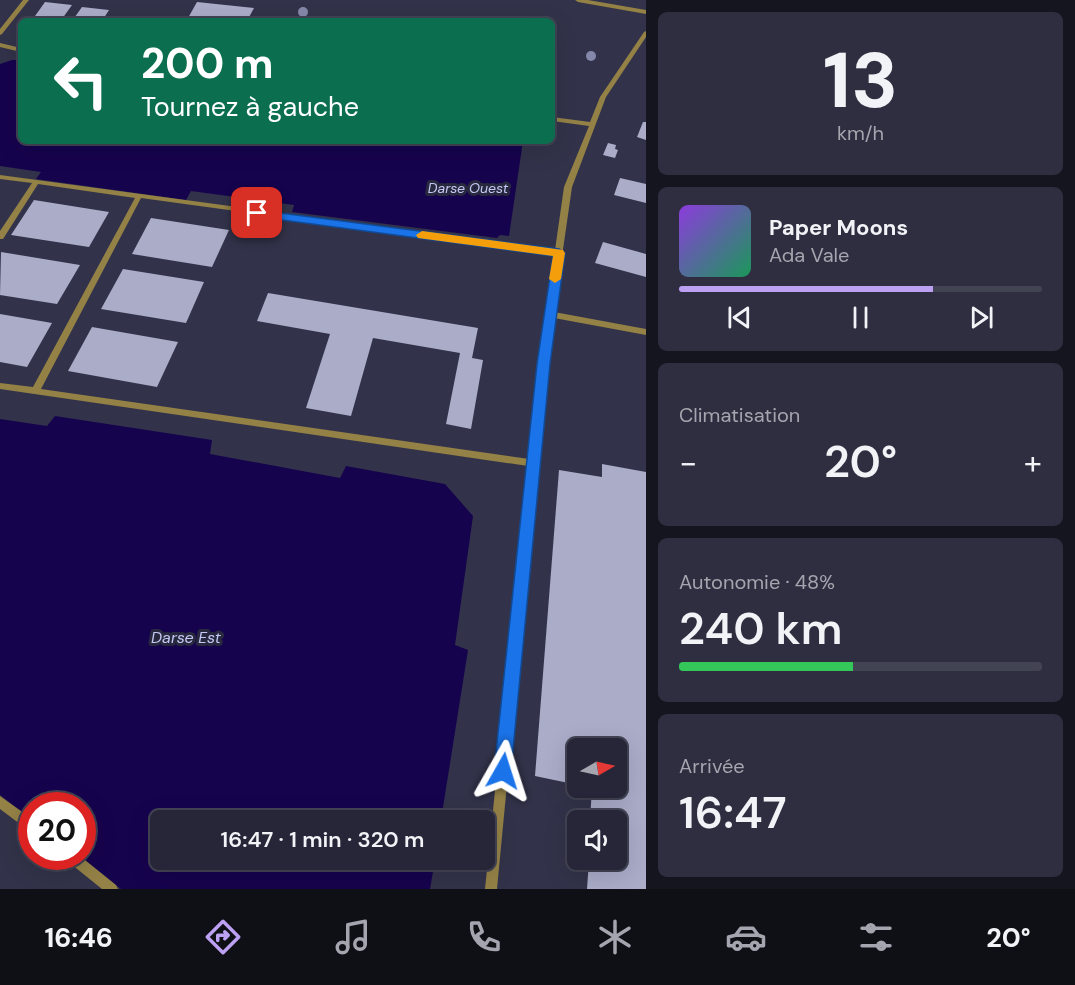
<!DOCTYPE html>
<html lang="fr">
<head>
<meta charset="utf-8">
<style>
  :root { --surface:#262638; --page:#2e2e40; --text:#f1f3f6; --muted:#a4a5ae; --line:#424353; --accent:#bca0f2 }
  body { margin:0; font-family:"DM Sans",sans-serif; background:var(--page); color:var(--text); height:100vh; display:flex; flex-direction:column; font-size:22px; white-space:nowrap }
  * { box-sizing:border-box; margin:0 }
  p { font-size:20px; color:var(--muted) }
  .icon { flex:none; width:33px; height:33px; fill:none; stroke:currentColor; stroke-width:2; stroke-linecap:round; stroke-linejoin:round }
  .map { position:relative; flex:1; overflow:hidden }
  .sheet { display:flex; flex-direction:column; gap:12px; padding:12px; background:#15151f; width:429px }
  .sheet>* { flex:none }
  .hud { position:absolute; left:18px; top:18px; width:537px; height:126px; border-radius:9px; box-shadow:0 6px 24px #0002,0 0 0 2px var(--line); background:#0b6e4f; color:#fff; overflow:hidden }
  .needle { width:39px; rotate:81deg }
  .fabs { position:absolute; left:567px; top:738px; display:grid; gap:12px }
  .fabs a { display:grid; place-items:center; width:60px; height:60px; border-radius:9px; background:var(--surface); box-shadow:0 6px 24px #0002,0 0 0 2px var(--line); font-size:30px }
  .speed { position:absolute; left:18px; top:792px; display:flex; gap:12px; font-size:30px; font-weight:700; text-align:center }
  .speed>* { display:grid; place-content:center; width:78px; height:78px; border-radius:50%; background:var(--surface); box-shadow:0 6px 24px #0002,0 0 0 2px var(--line); line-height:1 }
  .speed .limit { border:9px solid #d22; background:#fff; color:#111 }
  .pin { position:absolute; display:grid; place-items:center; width:51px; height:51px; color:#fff; margin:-26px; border-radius:12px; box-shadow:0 3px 9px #0006 }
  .me { position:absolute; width:66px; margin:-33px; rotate:6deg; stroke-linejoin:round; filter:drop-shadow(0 0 4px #0008) }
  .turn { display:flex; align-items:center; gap:21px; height:126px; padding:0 24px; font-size:27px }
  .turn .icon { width:78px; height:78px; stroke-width:2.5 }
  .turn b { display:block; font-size:42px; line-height:51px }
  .big { font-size:45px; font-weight:600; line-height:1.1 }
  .sheet .widget { flex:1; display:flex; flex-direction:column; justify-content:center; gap:9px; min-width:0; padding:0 21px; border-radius:9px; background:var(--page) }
  .sheet .dial { align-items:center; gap:0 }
  .dial b { font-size:78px; line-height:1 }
  .song { display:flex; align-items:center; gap:18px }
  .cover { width:72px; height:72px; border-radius:9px; background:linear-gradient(135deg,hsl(270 70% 55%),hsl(150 70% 35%)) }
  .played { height:6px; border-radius:3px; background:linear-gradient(90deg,var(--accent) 70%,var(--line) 70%) }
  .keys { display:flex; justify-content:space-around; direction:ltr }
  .heat { display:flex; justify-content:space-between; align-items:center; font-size:33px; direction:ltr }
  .charge { height:9px; border-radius:4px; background:linear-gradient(90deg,#34c759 48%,var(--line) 0) }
  .trip { position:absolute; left:150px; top:810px; width:345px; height:60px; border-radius:9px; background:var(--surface); box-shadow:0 6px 24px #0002,0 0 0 2px var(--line); font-weight:600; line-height:60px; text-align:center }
  .tab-bar { display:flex; height:96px; justify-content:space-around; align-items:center; background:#0f0f16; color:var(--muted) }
  .tab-bar .icon { width:42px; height:42px }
  .tab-bar .active { color:var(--accent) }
  .tab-bar b { font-size:27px; color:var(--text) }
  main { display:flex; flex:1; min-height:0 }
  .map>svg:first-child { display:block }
  .water { fill:#16034e }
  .building { fill:#aaacc8 }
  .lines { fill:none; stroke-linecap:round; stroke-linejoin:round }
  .lane { fill:#938146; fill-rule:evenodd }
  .tree { fill:#8688ab }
  .route { fill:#1a73e8; stroke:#114b97; stroke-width:1.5 }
  .slow { fill:#f59e0b }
  .labels { text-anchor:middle; stroke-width:6; stroke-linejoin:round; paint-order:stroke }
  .far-water-label { font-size:14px; font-style:italic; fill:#c5c8f4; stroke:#28293f }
  .water-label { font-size:16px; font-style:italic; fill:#c5c8f4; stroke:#28293f }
</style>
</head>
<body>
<main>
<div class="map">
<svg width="646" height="889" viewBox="0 0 646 889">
  <rect width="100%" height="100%" fill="#32334a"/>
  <!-- water -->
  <path class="water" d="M12 60H21V141H523L509 236 500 235 497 238 292 212 294 205 191 191 186 200 36 179 41 172 0 166V64Z
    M55 416 212 440 210 454 340 478 346 466 445 484 473 516 455 645 468 650 441 820H160V860H435L430 889H121L80 857 82 856V806H32L31 819 0 795V419L47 426Z"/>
  <!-- building -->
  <path class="building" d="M45 2 72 5 62 19 35 16Z
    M197 2 254 8 247 21 188 18Z
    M82 7 109 10 102 21H72Z
    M643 122H646V140L637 137Z
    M608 143 616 145 615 149 618 150 615 158 603 155Z
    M620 178 646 184V203L614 195Z
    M34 200 109 212 89 247 11 235Z
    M151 218 229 230 212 267 132 254Z
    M603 242 646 254V277L595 263Z
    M1 252 80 265 57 304 0 295Z
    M123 269 204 282 186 323 101 309Z
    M268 293 478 328 472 358 483 360 471 429 446 424 460 353 373 338 351 416 306 408 330 334 257 321Z
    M0 314 52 323 27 367 0 362Z
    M92 327 178 342 157 387 68 371Z
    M602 464 646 472V889H587L589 860H616V820H590L592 788H616V748H578V785L535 776 559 470 602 477Z"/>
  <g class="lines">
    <!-- lane -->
    <path class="lane" d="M23 0H29L2 34 0 35V29Z
      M575 0H588L646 10V14L578 2Z
      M646 31V37L606 97 572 187 554 312 646 329V335L554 318 547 364 497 889H485L528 466 0 389V383L33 387 135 198 38 184 3 239H0V231L32 183 0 179V175L555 250 564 187 589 126 552 121V117L590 122 600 97 644 32ZM141 198 555 255 539 364 529 459 41 389Z
      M0 43 21 48V52L0 47Z
      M0 796 32 819V833L0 809Z
      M64 856H80L116 885 118 889H102L66 860Z"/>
  </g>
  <!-- trees -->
  <g class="tree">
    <circle cx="303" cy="12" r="5"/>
    <circle cx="591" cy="56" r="5"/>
  </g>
  <!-- route -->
  <path class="route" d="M257 210 559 249 565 253 550 364 511 771 509 777 503 780 497 777 494 771 537 364 553 256 253 216V211Z"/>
  <!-- slow -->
  <path class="slow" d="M422 231 563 250 565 253 561 279 555 283 549 279 553 256 418 238 416 235Z"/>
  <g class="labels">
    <!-- far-water labels -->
    <g class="far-water-label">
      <text x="468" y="193">Darse Ouest</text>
    </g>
    <!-- water labels -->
    <g class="water-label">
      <text x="186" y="643">Darse Est</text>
    </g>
  </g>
</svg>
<div class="fabs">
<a><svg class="needle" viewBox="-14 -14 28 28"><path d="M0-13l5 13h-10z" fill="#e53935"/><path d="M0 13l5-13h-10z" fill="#a4a5ae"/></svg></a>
<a><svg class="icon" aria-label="sound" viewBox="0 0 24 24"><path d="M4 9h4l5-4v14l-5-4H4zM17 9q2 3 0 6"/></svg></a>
</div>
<div class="speed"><div class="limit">20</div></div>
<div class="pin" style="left:257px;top:213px;background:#d93025"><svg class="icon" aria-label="arrive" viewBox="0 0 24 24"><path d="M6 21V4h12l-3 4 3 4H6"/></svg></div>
<svg class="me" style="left:503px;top:771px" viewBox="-20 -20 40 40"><path d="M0-17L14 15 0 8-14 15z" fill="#1a73e8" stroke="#fff" stroke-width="4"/></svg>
<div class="trip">16:47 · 1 min · 320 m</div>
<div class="hud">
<div class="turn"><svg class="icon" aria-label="left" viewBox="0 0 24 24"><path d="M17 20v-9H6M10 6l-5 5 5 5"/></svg><div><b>200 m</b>Tournez à gauche</div></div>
</div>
</div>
<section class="sheet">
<div class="widget dial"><b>13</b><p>km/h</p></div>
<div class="widget">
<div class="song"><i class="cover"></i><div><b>Paper Moons</b><p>Ada Vale</p></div></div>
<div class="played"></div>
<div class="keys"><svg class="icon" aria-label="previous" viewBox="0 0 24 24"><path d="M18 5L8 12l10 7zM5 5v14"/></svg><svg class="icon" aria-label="pause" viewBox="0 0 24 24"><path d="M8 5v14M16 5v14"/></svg><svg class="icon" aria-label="next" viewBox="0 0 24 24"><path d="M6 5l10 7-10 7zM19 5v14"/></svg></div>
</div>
<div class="widget"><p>Climatisation</p>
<div class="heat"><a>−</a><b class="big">20°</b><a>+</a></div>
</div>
<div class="widget"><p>Autonomie · 48%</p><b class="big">240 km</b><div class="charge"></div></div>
<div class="widget"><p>Arrivée</p><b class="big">16:47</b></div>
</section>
</main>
<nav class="tab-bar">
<b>16:46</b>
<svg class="icon active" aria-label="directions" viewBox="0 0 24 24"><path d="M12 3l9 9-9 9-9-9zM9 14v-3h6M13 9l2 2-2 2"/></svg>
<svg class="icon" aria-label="music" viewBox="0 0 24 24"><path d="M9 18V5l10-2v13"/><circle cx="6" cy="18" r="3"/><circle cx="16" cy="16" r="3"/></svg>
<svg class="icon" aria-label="phone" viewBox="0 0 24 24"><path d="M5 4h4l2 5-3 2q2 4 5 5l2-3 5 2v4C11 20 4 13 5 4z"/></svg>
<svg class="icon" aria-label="climate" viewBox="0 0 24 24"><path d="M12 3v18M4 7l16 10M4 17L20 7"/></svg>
<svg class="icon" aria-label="car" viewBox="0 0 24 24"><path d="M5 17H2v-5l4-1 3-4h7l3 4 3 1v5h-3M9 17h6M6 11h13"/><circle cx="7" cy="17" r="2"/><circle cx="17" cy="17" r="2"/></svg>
<svg class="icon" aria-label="filters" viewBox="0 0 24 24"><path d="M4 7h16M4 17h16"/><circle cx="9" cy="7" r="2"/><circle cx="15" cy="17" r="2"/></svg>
<b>20°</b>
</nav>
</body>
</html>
